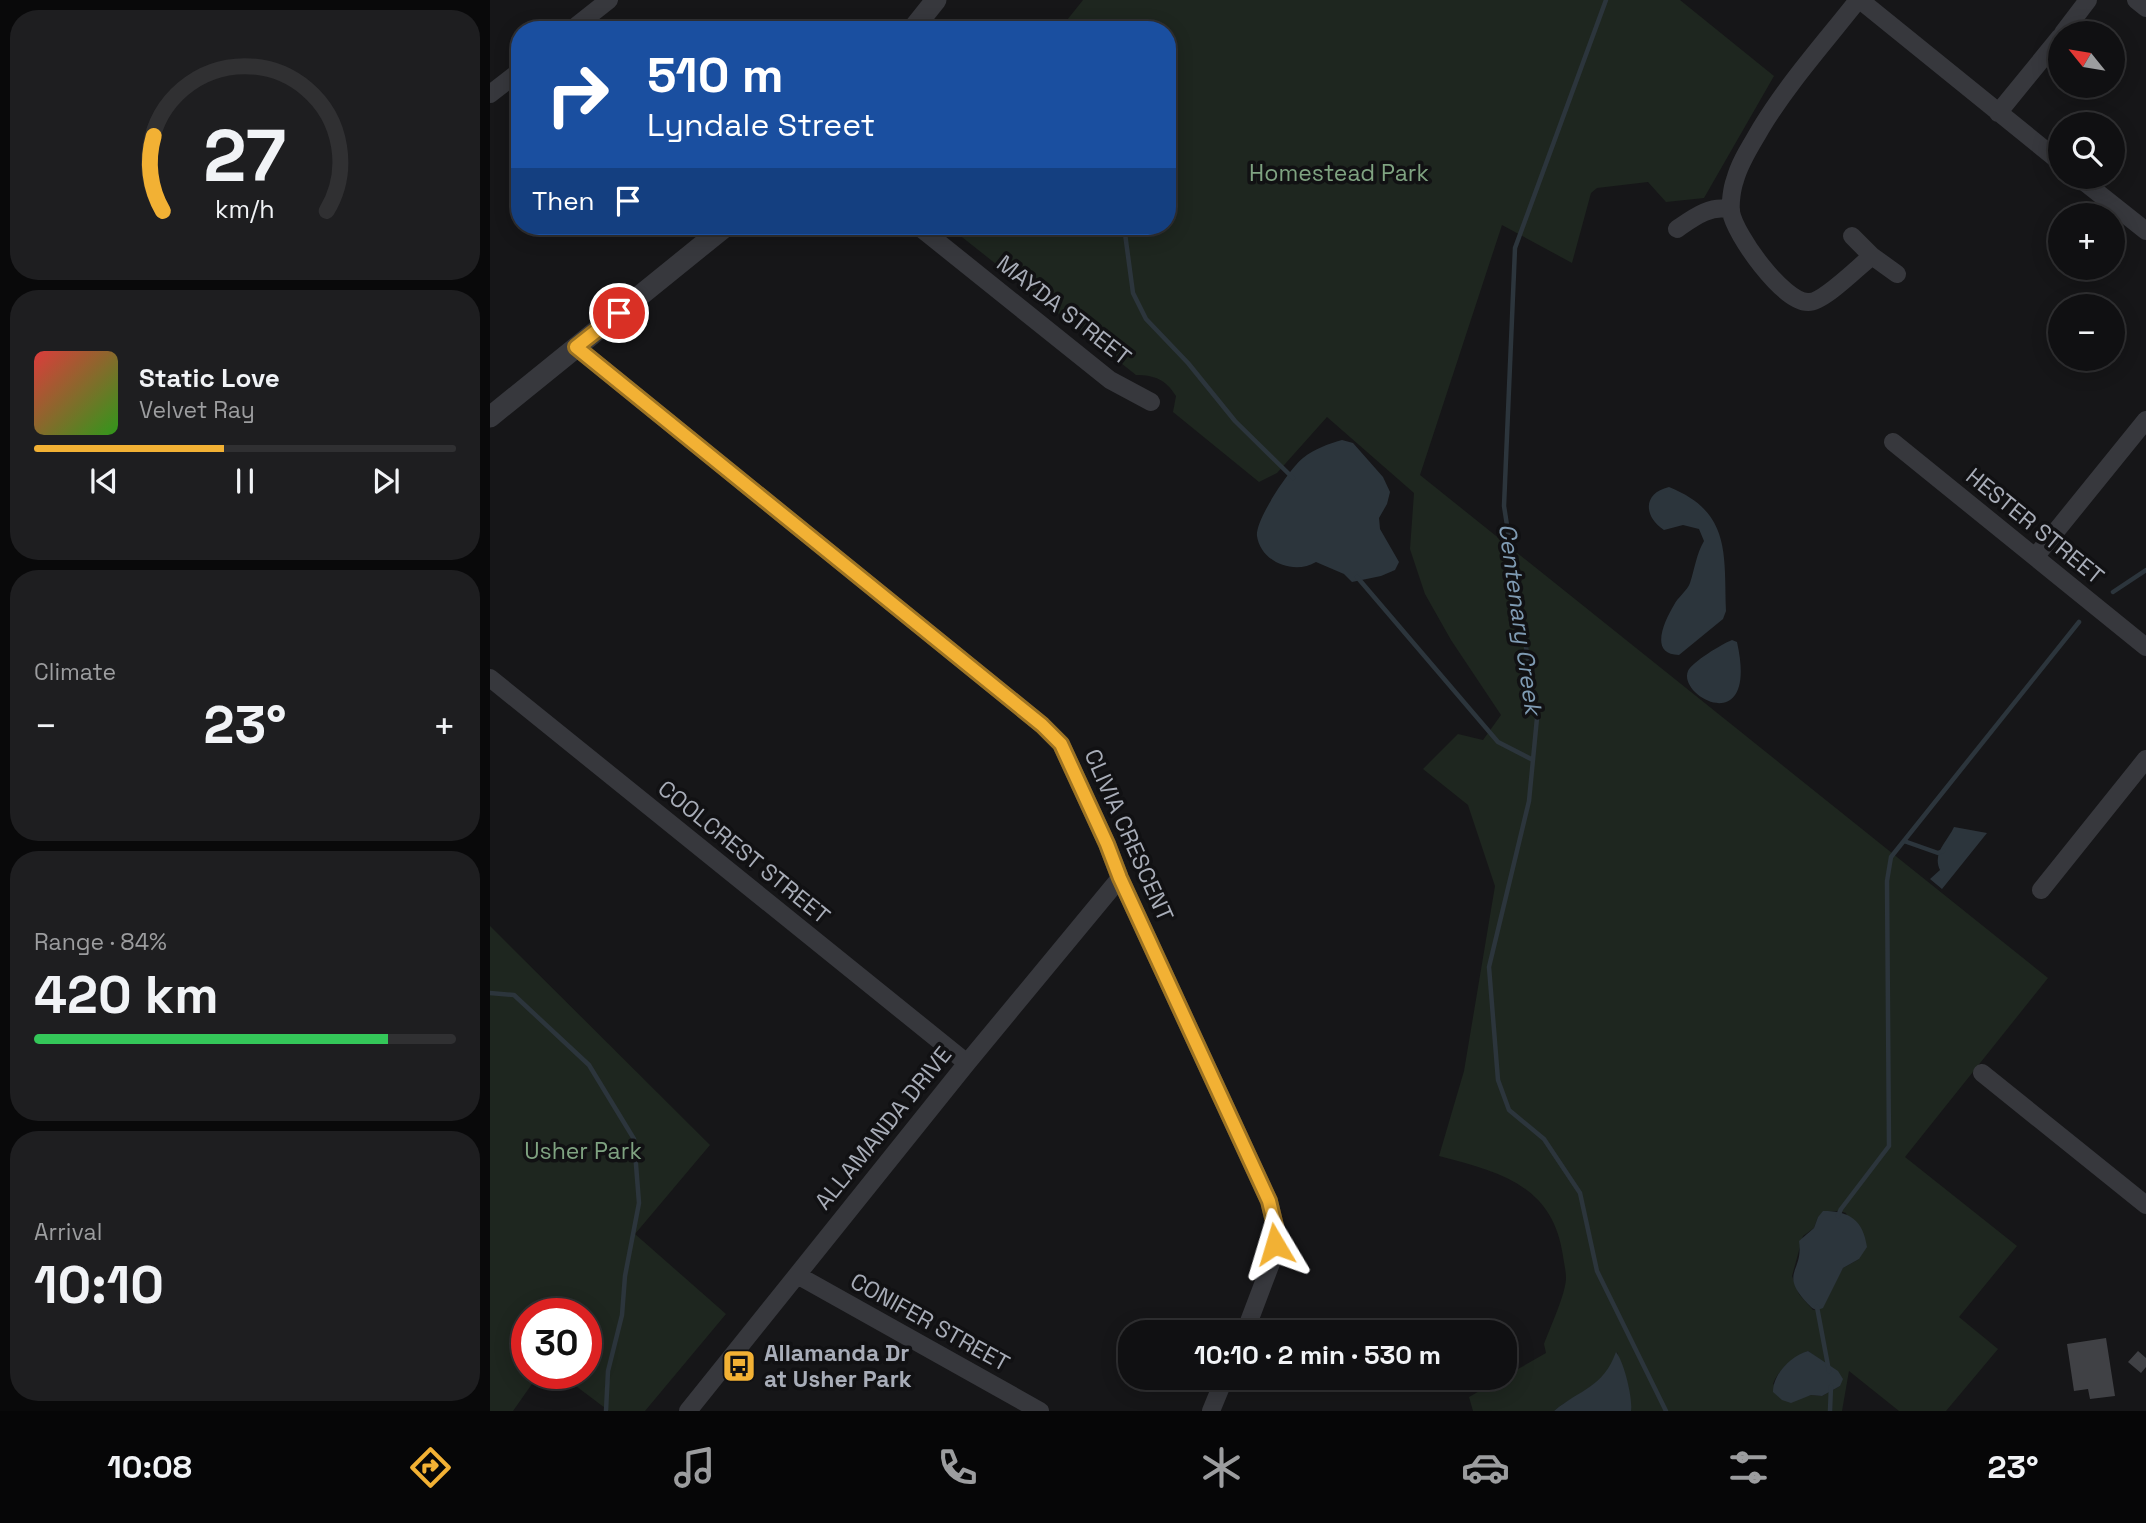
<!DOCTYPE html>
<html lang="en">
<head>
<meta charset="utf-8">
<style>
  :root { --surface:#101012; --page:#1e1e20; --text:#f1f3f6; --muted:#9c9d9f; --line:#303032; --accent:#f2b134 }
  body { margin:0; font-family:"Space Grotesk",sans-serif; background:var(--page); color:var(--text); height:100vh; display:flex; flex-direction:column; font-size:26px; white-space:nowrap }
  * { box-sizing:border-box; margin:0 }
  p { font-size:23px; color:var(--muted) }
  .icon { flex:none; width:38px; height:38px; fill:none; stroke:currentColor; stroke-width:2; stroke-linecap:round; stroke-linejoin:round }
  .map { position:relative; flex:1; overflow:hidden }
  .panel { display:flex; flex-direction:column; gap:10px; padding:10px; background:#09090a; width:490px }
  .panel>* { flex:none }
  .top-card { position:absolute; left:21px; top:21px; width:665px; height:214px; border-radius:28px; box-shadow:0 4px 18px #0003,0 0 0 2px var(--line); background:#1a4fa0; color:#fff; overflow:hidden }
  .needle { width:46px; rotate:300deg }
  .tools { position:absolute; left:1558px; top:21px; display:grid; gap:14px }
  .tools a { display:grid; place-items:center; width:77px; height:77px; border-radius:50%; background:var(--surface); box-shadow:0 4px 18px #0003,0 0 0 2px var(--line); font-size:35px }
  .speed { position:absolute; left:21px; top:1298px; display:flex; gap:14px; font-size:35px; font-weight:700; text-align:center }
  .speed>* { display:grid; place-content:center; width:91px; height:91px; border-radius:50%; background:var(--surface); box-shadow:0 4px 18px #0003,0 0 0 2px var(--line); line-height:1 }
  .speed .limit { border:10px solid #d22; background:#fff; color:#111 }
  .pin { position:absolute; display:grid; place-items:center; width:60px; height:60px; color:#fff; margin:-30px; border:4px solid #fff; border-radius:50%; box-shadow:0 2px 7px #0007 }
  .me { position:absolute; width:77px; margin:-38px; rotate:353deg; stroke-linejoin:round; filter:drop-shadow(0 0 5px #0008) }
  .turn { display:flex; align-items:center; gap:24px; height:147px; padding:0 21px; font-size:32px }
  .turn .icon { width:91px; height:91px; stroke-width:2.5 }
  .turn b { display:block; font-size:49px; line-height:60px }
  .then { display:flex; align-items:center; height:66px; padding:0 21px; background:#0003; gap:14px; font-size:26px }
  .big { font-size:52px; font-weight:800; line-height:1.1 }
  .panel .card { flex:1; display:flex; flex-direction:column; justify-content:center; gap:10px; min-width:0; padding:0 24px; border-radius:28px; background:var(--page) }
  .panel .dial { align-items:center; gap:0 }
  .dial svg { height:182px; overflow:visible; fill:none; stroke:var(--line); stroke-width:7; stroke-linecap:round; text-anchor:middle }
  .dial text { fill:var(--text); stroke:none }
  .song { display:flex; align-items:center; gap:21px }
  .cover { width:84px; height:84px; border-radius:10px; background:linear-gradient(135deg,hsl(0 70% 55%),hsl(110 70% 35%)) }
  .played { height:7px; border-radius:4px; background:linear-gradient(90deg,var(--accent) 45%,var(--line) 45%) }
  .keys { display:flex; justify-content:space-around; direction:ltr }
  .heat { display:flex; justify-content:space-between; align-items:center; font-size:38px; direction:ltr }
  .charge { height:10px; border-radius:5px; background:linear-gradient(90deg,#34c759 84%,var(--line) 0) }
  .trip { position:absolute; left:628px; top:1320px; width:399px; height:70px; border-radius:28px; background:var(--surface); box-shadow:0 4px 18px #0003,0 0 0 2px var(--line); font-weight:800; line-height:70px; text-align:center }
  .dock { display:flex; height:112px; justify-content:space-around; align-items:center; background:#060607; color:var(--muted) }
  .dock .icon { width:49px; height:49px }
  .dock .active { color:var(--accent) }
  .dock b { font-size:32px; color:var(--text) }
  main { display:flex; flex:1; min-height:0 }
  .map>svg:first-child { display:block }
  .green { fill:#1e261f; fill-rule:evenodd }
  .water { fill:#2c353c }
  .lines { fill:none; stroke-linecap:round; stroke-linejoin:round }
  .stream { stroke:#2c353c; stroke-width:4.5 }
  .building { fill:#404145 }
  .minor { stroke:#37383d; stroke-width:18 }
  .tertiary { stroke:#37383d; stroke-width:21 }
  .route-casing { stroke:#9d7322; stroke-width:18 }
  .route { stroke:#f2b134; stroke-width:12 }
  .labels { text-anchor:middle; stroke-width:7; stroke-linejoin:round; paint-order:stroke }
  .park-label { font-size:23px; fill:#7fa381; stroke:#111113 }
  .street-label { font-size:23px; fill:#a8adb8; stroke:#111113 }
  .poi-label { font-size:23px; font-weight:bold; fill:#a8adb8; stroke:#111113; text-anchor:start }
  .water-label { font-size:24px; font-style:italic; fill:#7f9bb3; stroke:#111113 }
</style>
</head>
<body>
<main>
<section class="panel">
<div class="card dial"><svg viewBox="0 0 100 80">
<path d="M14 69A42 42 0 1 1 86 69"/>
<path d="M14 69A42 42 0 0 1 10 36" stroke="#f2b134"/>
<text x="50" y="56" font-size="32" font-weight="700">27</text>
<text x="50" y="72" font-size="11">km/h</text>
</svg></div>
<div class="card">
<div class="song"><i class="cover"></i><div><b>Static Love</b><p>Velvet Ray</p></div></div>
<div class="played"></div>
<div class="keys"><svg class="icon" aria-label="previous" viewBox="0 0 24 24"><path d="M18 5L8 12l10 7zM5 5v14"/></svg><svg class="icon" aria-label="pause" viewBox="0 0 24 24"><path d="M8 5v14M16 5v14"/></svg><svg class="icon" aria-label="next" viewBox="0 0 24 24"><path d="M6 5l10 7-10 7zM19 5v14"/></svg></div>
</div>
<div class="card"><p>Climate</p>
<div class="heat"><a>−</a><b class="big">23°</b><a>+</a></div>
</div>
<div class="card"><p>Range · 84%</p><b class="big">420 km</b><div class="charge"></div></div>
<div class="card"><p>Arrival</p><b class="big">10:10</b></div>
</section>
<div class="map">
<svg width="1656" height="1411" viewBox="0 0 1656 1411">
  <rect width="100%" height="100%" fill="#161618"/>
  <!-- green -->
  <path class="green" d="M593 0H1190L1284 76 1214 198 1176 202 1158 182 1107 188 1101 193 1082 263 1012 225 930 475 1558 978 1415 1157 1527 1246 1469 1317 1508 1349 1456 1411H1409L1359 1371 1352 1411H1141L1138 1385 1127 1352C1125 1357 1123 1364 1120 1368 1106 1388 1082 1396 1064 1411H983L979 1397 1056 1353 1054 1344C1060 1328 1076 1293 1076 1278 1076 1271 1074 1263 1073 1256 1063 1185 1010 1172 949 1156L974 1071 1005 886 978 805 933 769 968 734 993 740 1011 715 961 640 935 594 920 549 924 493 837 417 787 473 769 482 683 412 686 396C676 380 665 375 646 375L458 226H677V30H569ZM1350 1211 1356 1213 1369 1259 1353 1268 1328 1310H1323L1309 1294 1302 1276 1313 1236 1324 1228 1328 1217 1333 1212ZM1318 1351 1331 1361 1350 1386 1332 1396 1321 1395 1306 1399 1283 1384C1288 1370 1304 1356 1318 1351Z
    M0 926 220 1145 145 1234 236 1314 155 1411H119L70 1374H96V1314H37V1374H49L23 1411H0Z"/>
  <!-- water -->
  <path class="water" d="M852 440 863 443 893 477 900 492 897 504 889 518 890 529 909 562 905 570 891 576 862 582 854 574 826 562C805 575 771 563 767 536 765 520 800 468 813 458 824 449 838 444 852 440Z
    M1179 487C1241 512 1234 553 1236 611L1233 619 1189 655C1158 655 1175 620 1184 605 1188 597 1197 591 1200 583 1205 568 1206 555 1214 541L1209 529 1193 525 1174 530C1153 516 1153 493 1179 487Z
    M1242 640 1247 642C1269 740 1187 697 1198 671 1202 662 1232 644 1242 640Z
    M1464 827 1497 833 1452 889 1440 879 1450 870C1442 853 1457 842 1464 827Z
    M1333 1211C1360 1211 1373 1220 1377 1247L1369 1259 1353 1268 1333 1308C1325 1311 1324 1310 1318 1304 1288 1272 1314 1273 1309 1241L1324 1228 1328 1217Z
    M1318 1351 1348 1371 1353 1379 1350 1386 1332 1396 1321 1395 1301 1403 1292 1400 1283 1392C1283 1374 1301 1356 1318 1351Z
    M1126 1352C1134 1362 1143 1398 1141 1411H1064C1090 1389 1113 1388 1126 1352Z"/>
  <g class="lines">
    <!-- stream -->
    <path class="stream" d="M1116 0 1025 248 1014 506 1047 718 1039 801 999 967 1008 1080 1019 1110 1054 1139 1090 1193 1107 1271 1176 1411
      M634 226 643 293 656 319 698 363 745 421 803 478
      M867 577 1008 742 1043 760
      M1623 592 1656 570
      M1414 841 1448 853 1453 851
      M0 993 24 995 99 1065 144 1139 149 1203 135 1276 132 1315 118 1371 116 1411
      M1348 1216 1351 1209 1399 1146 1397 881 1401 857 1589 622
      M1327 1307 1339 1371
      M1340 1411 1341 1386"/>
  </g>
  <!-- building -->
  <path class="building" d="M1616 1338 1625 1396 1600 1399 1598 1389 1584 1391 1577 1344Z
    M1648 1351 1656 1358V1367L1651 1373 1638 1362Z"/>
  <g class="lines">
    <!-- minor -->
    <path class="minor" d="M1368 0C1335 42 1299 82 1271 128 1262 144 1250 161 1245 180 1242 188 1240 203 1241 212 1245 235 1293 302 1318 302 1333 303 1369 266 1382 256
      M1370 0 1570 162
      M1646 0 1656 8
      M81 30 119 0
      M1573 33 1598 0
      M0 94 30 71
      M1508 113 1570 37
      M1588 177 1656 231
      M428 226 620 380 661 402
      M1187 229C1203 218 1221 204 1241 210
      M1362 236 1382 256 1407 274
      M86 347 552 725 571 744 617 844 630 878 779 1201 786 1230 783 1258 755 1332
      M1403 442 1656 647
      M1545 557 1656 420
      M0 678 477 1063
      M1551 890 1656 759
      M1492 1073 1656 1205
      M307 1275 550 1411
      M198 1411 477 1063 630 878
      M721 1411 735 1377"/>
    <!-- tertiary -->
    <path class="tertiary" d="M422 30 446 0
      M0 417 236 226"/>
  </g>
  <g class="lines">
    <defs>
      <path id="route" d="M129 313 86 347 552 725 571 744 617 844 630 878 779 1201 786 1230 785 1244"/>
    </defs>
    <!-- route casing -->
    <use href="#route" class="route-casing"/>
    <!-- route -->
    <use href="#route" class="route"/>
  </g>
  <!-- icons -->
  <defs>
    <symbol id="bus-square" viewBox="-11 -11 22 22"><rect x="-9" y="-9" width="18" height="18" rx="4" fill="#f2b134" stroke="#111113"/><path d="M-5-6H5V4H4V6H2V4H-2V6H-4V4H-5ZM-3.5-4V0h7V-4ZM-3.5 1.2v1.5H-2V1.2ZM2 1.2v1.5H3.5V1.2Z" fill="#111"/></symbol>
  </defs>
  <g fill-rule="evenodd">
    <use href="#bus-square" x="230" y="1347" width="38" height="38"/>
  </g>
  <g class="labels">
    <!-- park labels -->
    <g class="park-label">
      <text x="849" y="181">Homestead Park</text>
      <text x="93" y="1159">Usher Park</text>
    </g>
    <!-- street labels -->
    <g class="street-label">
      <text transform="translate(574 310) rotate(38)" y="8">MAYDA STREET</text>
      <text transform="translate(1545 526) rotate(39)" y="8">HESTER STREET</text>
      <text transform="translate(639 835) rotate(66)" y="8">CLIVIA CRESCENT</text>
      <text transform="translate(254 852) rotate(39)" y="8">COOLCREST STREET</text>
      <text transform="translate(393 1128) rotate(-51)" y="8">ALLAMANDA DRIVE</text>
      <text transform="translate(440 1322) rotate(29)" y="8">CONIFER STREET</text>
    </g>
    <!-- poi labels -->
    <g class="poi-label">
      <text x="274" y="1361">Allamanda Dr<tspan x="274" dy="26">at Usher Park</tspan></text>
    </g>
    <!-- water labels -->
    <g class="water-label">
      <text transform="translate(1030 619) rotate(82)" y="8">Centenary Creek</text>
    </g>
  </g>
</svg>
<div class="tools">
<a><svg class="needle" viewBox="-14 -14 28 28"><path d="M0-13l5 13h-10z" fill="#e53935"/><path d="M0 13l5-13h-10z" fill="#9c9d9f"/></svg></a>
<a><svg class="icon" aria-label="search" viewBox="0 0 24 24"><circle cx="10" cy="10" r="6"/><path d="M15 15l6 6"/></svg></a>
<a>+</a>
<a>−</a>
</div>
<div class="speed"><div class="limit">30</div></div>
<div class="pin" style="left:129px;top:313px;background:#d93025"><svg class="icon" aria-label="arrive" viewBox="0 0 24 24"><path d="M6 21V4h12l-3 4 3 4H6"/></svg></div>
<svg class="me" style="left:785px;top:1244px" viewBox="-20 -20 40 40"><path d="M0-17L14 15 0 8-14 15z" fill="#f2b134" stroke="#fff" stroke-width="4"/></svg>
<div class="trip">10:10 · 2 min · 530 m</div>
<div class="top-card">
<div class="turn"><svg class="icon" aria-label="right" viewBox="0 0 24 24"><path d="M7 20v-9h11M14 6l5 5-5 5"/></svg><div><b>510 m</b>Lyndale Street</div></div>
<div class="then">Then<svg class="icon" aria-label="arrive" viewBox="0 0 24 24"><path d="M6 21V4h12l-3 4 3 4H6"/></svg></div>
</div>
</div>
</main>
<nav class="dock">
<b>10:08</b>
<svg class="icon active" aria-label="directions" viewBox="0 0 24 24"><path d="M12 3l9 9-9 9-9-9zM9 14v-3h6M13 9l2 2-2 2"/></svg>
<svg class="icon" aria-label="music" viewBox="0 0 24 24"><path d="M9 18V5l10-2v13"/><circle cx="6" cy="18" r="3"/><circle cx="16" cy="16" r="3"/></svg>
<svg class="icon" aria-label="phone" viewBox="0 0 24 24"><path d="M5 4h4l2 5-3 2q2 4 5 5l2-3 5 2v4C11 20 4 13 5 4z"/></svg>
<svg class="icon" aria-label="climate" viewBox="0 0 24 24"><path d="M12 3v18M4 7l16 10M4 17L20 7"/></svg>
<svg class="icon" aria-label="car" viewBox="0 0 24 24"><path d="M5 17H2v-5l4-1 3-4h7l3 4 3 1v5h-3M9 17h6M6 11h13"/><circle cx="7" cy="17" r="2"/><circle cx="17" cy="17" r="2"/></svg>
<svg class="icon" aria-label="filters" viewBox="0 0 24 24"><path d="M4 7h16M4 17h16"/><circle cx="9" cy="7" r="2"/><circle cx="15" cy="17" r="2"/></svg>
<b>23°</b>
</nav>
</body>
</html>
